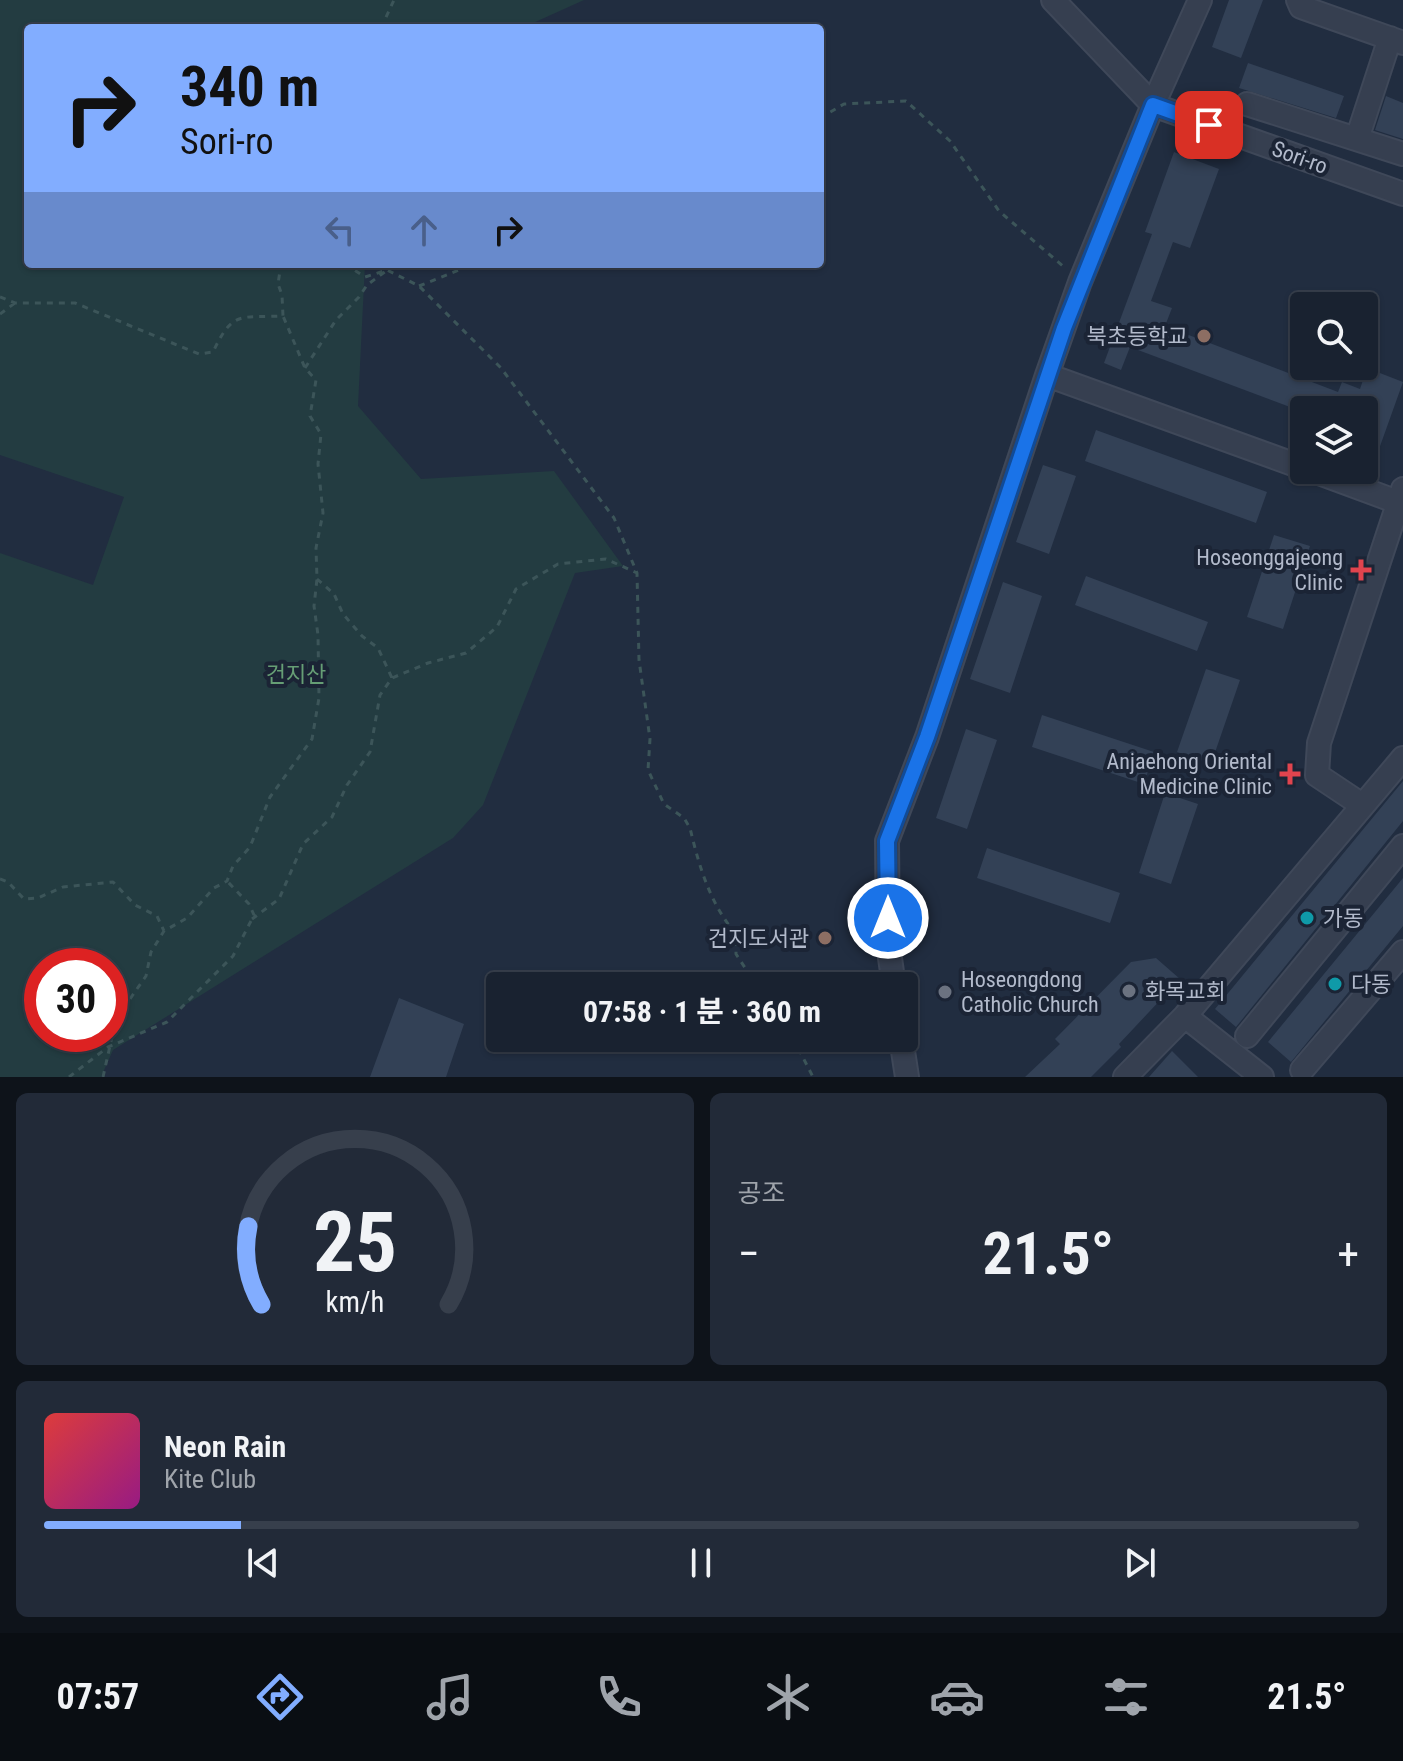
<!DOCTYPE html>
<html lang="ko">
<head>
<meta charset="utf-8">
<style>
  :root { --surface:#192230; --page:#222a38; --text:#f1f3f6; --muted:#9fa4ab; --line:#373f4c; --accent:#82adff }
  body { margin:0; font-family:"Roboto Condensed","Noto Sans KR",sans-serif; background:var(--page); color:var(--text); height:100vh; display:flex; flex-direction:column; font-size:30px; white-space:nowrap }
  * { box-sizing:border-box; margin:0 }
  p { font-size:26px; color:var(--muted) }
  .icon { flex:none; width:44px; height:44px; fill:none; stroke:currentColor; stroke-width:2; stroke-linecap:round; stroke-linejoin:round }
  .map { position:relative; height:1077px; overflow:hidden }
  .panel { display:flex; flex-direction:column; gap:16px; padding:16px; background:#0e131a; flex:1 }
  .panel>* { flex:none }
  .hud { position:absolute; left:24px; top:24px; width:800px; height:244px; border-radius:8px; box-shadow:0 2px 6px #0004,0 0 0 2px var(--line); background:#82adff; color:#111; overflow:hidden }
  .tools { position:absolute; left:1290px; top:292px; display:grid; gap:16px }
  .tools a { display:grid; place-items:center; width:88px; height:88px; border-radius:8px; background:var(--surface); box-shadow:0 2px 6px #0004,0 0 0 2px var(--line); font-size:40px }
  .speed { position:absolute; left:24px; top:948px; display:flex; gap:16px; font-size:40px; font-weight:700; text-align:center }
  .speed>* { display:grid; place-content:center; width:104px; height:104px; border-radius:50%; background:var(--surface); box-shadow:0 2px 6px #0004,0 0 0 2px var(--line); line-height:1 }
  .speed .limit { border:12px solid #d22; background:#fff; color:#111 }
  .pin { position:absolute; display:grid; place-items:center; width:68px; height:68px; color:#fff; margin:-34px; border-radius:16px; box-shadow:0 4px 12px #0006 }
  .me { position:absolute; width:88px; margin:-44px; rotate:0deg; stroke-linejoin:round; filter:drop-shadow(0 0 6px #0008) }
  .turn { display:flex; align-items:center; gap:28px; height:168px; padding:0 24px; font-size:36px }
  .turn .icon { width:104px; height:104px; stroke-width:2.5 }
  .turn b { display:block; font-size:56px; line-height:68px }
  .lanes { display:flex; align-items:center; height:76px; padding:0 24px; background:#0003; justify-content:center; gap:40px; direction:ltr }
  .lanes .off { opacity:.35 }
  .big { font-size:60px; font-weight:700; line-height:1.1 }
  .panel .widget { flex:1; display:flex; flex-direction:column; justify-content:center; gap:12px; min-width:0; padding:0 28px; border-radius:12px; background:var(--page) }
  .panel .dial { align-items:center; gap:0 }
  .dial svg { height:208px; overflow:visible; fill:none; stroke:var(--line); stroke-width:7; stroke-linecap:round; text-anchor:middle }
  .dial text { fill:var(--text); stroke:none }
  .song { display:flex; align-items:center; gap:24px }
  .cover { width:96px; height:96px; border-radius:12px; background:linear-gradient(135deg,hsl(0 70% 55%),hsl(310 70% 35%)) }
  .played { height:8px; border-radius:4px; background:linear-gradient(90deg,var(--accent) 15%,var(--line) 15%) }
  .keys { display:flex; justify-content:space-around; direction:ltr }
  .heat { display:flex; justify-content:space-between; align-items:center; font-size:44px; direction:ltr }
  .panel .tiles { flex:1; display:grid; gap:16px; grid-template-columns:1fr 1fr }
  .widget:last-child { grid-column:span 2 }
  .trip { position:absolute; left:486px; top:972px; width:432px; height:80px; border-radius:8px; background:var(--surface); box-shadow:0 2px 6px #0004,0 0 0 2px var(--line); font-weight:700; line-height:80px; text-align:center }
  .menu { display:flex; height:128px; justify-content:space-around; align-items:center; background:#0a0e13; color:var(--muted) }
  .menu .icon { width:56px; height:56px }
  .menu .on { color:var(--accent) }
  .menu b { font-size:36px; color:var(--text) }
  .map>svg:first-child { display:block }
  .green { fill:#233c41; fill-rule:evenodd }
  .building { fill:#334156 }
  .lines { fill:none; stroke-linecap:round; stroke-linejoin:round }
  .minor-casing { stroke:#3f4859; stroke-width:26 }
  .path { stroke:#3c5559; stroke-width:3; stroke-dasharray:6 6; stroke-linecap:butt }
  .minor { stroke:#363f50; stroke-width:22 }
  .route-casing { stroke:#114b97; stroke-width:20 }
  .route { stroke:#1a73e8; stroke-width:14 }
  .education-dot { fill:#8d6e63; stroke:#1b2435; stroke-width:3 }
  .health-dot { fill:#e0444e; stroke:#1b2435; stroke-width:3 }
  .culture-dot { fill:#0f9aa8; stroke:#1b2435; stroke-width:3 }
  .worship-dot { fill:#6b7280; stroke:#1b2435; stroke-width:3 }
  .labels { text-anchor:middle; stroke-width:8; stroke-linejoin:round; paint-order:stroke }
  .street-label { font-size:22px; fill:#b2bacb; stroke:#1b2435 }
  .poi-label { font-size:22px; fill:#b2bacb; stroke:#1b2435; text-anchor:end }
  .park-label { font-size:22px; fill:#669e75; stroke:#1b2435 }
</style>
</head>
<body>
<div class="map">
<svg width="1403" height="1077" viewBox="0 0 1403 1077">
  <rect width="100%" height="100%" fill="#212d40"/>
  <!-- green -->
  <path class="green" d="M0 0H584L522 28H28V264H365L358 406 421 479 554 471 623 566 575 573 483 805 453 838 113 1050 101 1077H0V553L93 585 124 497 0 455ZM42 966H110V1034H42Z"/>
  <!-- building -->
  <path class="building" d="M1229 0H1263L1241 58 1212 47Z
    M1248 63 1344 96 1336 118 1239 88Z
    M1386 96 1403 103V139L1375 130Z
    M1174 152 1219 169 1190 248 1173 242 1151 301 1172 308 1165 326 1338 392 1342 382 1360 389 1367 368 1403 382 1369 477 1364 475V410H1298L1130 347 1121 370 1104 363 1152 234 1145 232Z
    M1096 430 1267 492 1256 523 1085 461Z
    M1043 465 1076 476 1049 554 1016 542Z
    M1274 535 1310 546 1283 629 1247 617Z
    M1086 576 1208 622 1197 651 1075 605Z
    M1003 582 1042 596 1010 693 970 679Z
    M1206 669 1240 680 1211 764 1177 752Z
    M1042 715 1154 752 1144 784 1032 747Z
    M966 729 997 740 967 829 936 818Z
    M1403 781V821L1236 1027 1215 1009Z
    M1165 793 1198 804 1171 884 1139 873Z
    M987 848 1120 893 1110 923 977 878Z
    M1403 878V926L1291 1062 1268 1042Z
    M1156 958 1180 979 1119 1044 1121 1047 1091 1077H1025L1060 1044 1055 1039 1131 962Z
    M399 998 464 1024 446 1077H370Z
    M1172 1051 1198 1077H1149Z"/>
  <g class="lines">
    <defs>
      <path id="minor" d="M1053 0 1153 105 1403 194
        M1298 0 1301 7 1403 43
        M1247 104 1403 154
        M1357 139 1390 38
        M1047 375 1304 468
        M1311 470 1403 504
        M1362 805 1317 775 1319 743 1403 489
        M894 986 888 944 887 841 927 737 1047 375 1080 282 1153 105 1200 0
        M1185 1016 1262 1077
        M1247 1036 1403 846
        M901 1038 907 1077
        M1302 1070 1403 952
        M1125 1077 1185 1016 1403 758"/>
    </defs>
    <!-- minor casing -->
    <use href="#minor" class="minor-casing"/>
    <!-- path -->
    <path class="path" d="M381 28 394 0
      M820 118 844 104 906 101 950 141 999 211 1064 267
      M345 264 365 277 387 270 419 286 501 368 614 518 637 573 639 660 650 739 648 770 664 804 684 818 690 828C699 866 710 904 736 934V954L757 986
      M419 286 474 264
      M0 297 15 303H75L199 354 213 352C233 310 239 318 283 316L282 295 278 284 281 264
      M0 314 15 303
      M305 368 336 320 359 297 367 285 386 271
      M317 579 334 594 343 614 362 636 378 648 392 678
      M0 879 8 882 24 899 38 898 63 887 113 882 135 905 157 916 164 931
      M252 919 279 899 303 844 332 817 347 785 370 752 380 695 392 678 428 663 466 653 497 627 516 589 558 564 606 559 637 573
      M793 1038 813 1077
      M69 1077 108 1047 167 1022 233 956 254 915 249 904 227 881
      M103 1077 116 1019 146 976 151 952 164 931 187 918 214 888 227 881 233 866 250 847 270 797 312 739 319 698 318 635 314 606 317 579 316 548 323 513 318 464 321 434 310 416 316 380 305 368 283 316"/>
    <!-- minor -->
    <use href="#minor" class="minor"/>
  </g>
  <g class="lines">
    <defs>
      <path id="route" d="M888 918 887 841 927 737 1064 328 1153 105 1209 125"/>
    </defs>
    <!-- route casing -->
    <use href="#route" class="route-casing"/>
    <!-- route -->
    <use href="#route" class="route"/>
  </g>
  <!-- markers -->
  <g class="education-dot">
    <circle cx="1204" cy="336" r="8"/>
    <circle cx="825" cy="938" r="8"/>
  </g>
  <g class="health-dot">
    <path d="M1357 558h8v8h8v8h-8v8h-8v-8h-8v-8h8z"/>
    <path d="M1286 762h8v8h8v8h-8v8h-8v-8h-8v-8h8z"/>
  </g>
  <g class="culture-dot">
    <circle cx="1307" cy="918" r="8"/>
    <circle cx="1335" cy="984" r="8"/>
  </g>
  <g class="worship-dot">
    <circle cx="1129" cy="991" r="8"/>
    <circle cx="945" cy="992" r="8"/>
  </g>
  <g class="labels">
    <!-- street labels -->
    <g class="street-label">
      <text transform="translate(1300 157) rotate(20)" y="8">Sori-ro</text>
    </g>
    <!-- poi labels -->
    <g class="poi-label">
      <text x="1188" y="344">북초등학교</text>
      <text x="1343" y="565">Hoseonggajeong<tspan x="1343" dy="25">Clinic</tspan></text>
      <text x="1272" y="769">Anjaehong Oriental<tspan x="1272" dy="25">Medicine Clinic</tspan></text>
      <text x="1323" y="926" text-anchor="start">가동</text>
      <text x="809" y="946">건지도서관</text>
      <text x="961" y="987" text-anchor="start">Hoseongdong<tspan x="961" dy="25">Catholic Church</tspan></text>
      <text x="1351" y="992" text-anchor="start">다동</text>
      <text x="1145" y="999" text-anchor="start">화목교회</text>
    </g>
    <!-- park labels -->
    <g class="park-label">
      <text x="296" y="682">건지산</text>
    </g>
  </g>
</svg>
<div class="tools">
<a><svg class="icon" aria-label="search" viewBox="0 0 24 24"><circle cx="10" cy="10" r="6"/><path d="M15 15l6 6"/></svg></a>
<a><svg class="icon" aria-label="layers" viewBox="0 0 24 24"><path d="M12 4l9 5-9 5-9-5zM3 14l9 5 9-5"/></svg></a>
</div>
<div class="speed"><div class="limit">30</div></div>
<div class="pin" style="left:1209px;top:125px;background:#d93025"><svg class="icon" aria-label="arrive" viewBox="0 0 24 24"><path d="M6 21V4h12l-3 4 3 4H6"/></svg></div>
<svg class="me" style="left:888px;top:918px" viewBox="-20 -20 40 40"><circle r="17" fill="#1a73e8" stroke="#fff" stroke-width="3"/><path d="M0-11L8 9 0 5-8 9z" fill="#fff"/></svg>
<div class="trip">07:58 · 1 분 · 360 m</div>
<div class="hud">
<div class="turn"><svg class="icon" aria-label="right" viewBox="0 0 24 24"><path d="M7 20v-9h11M14 6l5 5-5 5"/></svg><div><b>340 m</b>Sori-ro</div></div>
<div class="lanes"><svg class="icon off" aria-label="left" viewBox="0 0 24 24"><path d="M17 20v-9H6M10 6l-5 5 5 5"/></svg><svg class="icon off" aria-label="ahead" viewBox="0 0 24 24"><path d="M12 20V5M6 11l6-6 6 6"/></svg><svg class="icon" aria-label="right" viewBox="0 0 24 24"><path d="M7 20v-9h11M14 6l5 5-5 5"/></svg></div>
</div>
</div>
<section class="panel">
<div class="tiles">
<div class="widget dial"><svg viewBox="0 0 100 80">
<path d="M14 69A42 42 0 1 1 86 69"/>
<path d="M14 69A42 42 0 0 1 9 39" stroke="#82adff"/>
<text x="50" y="56" font-size="32" font-weight="700">25</text>
<text x="50" y="72" font-size="11">km/h</text>
</svg></div>
<div class="widget"><p>공조</p>
<div class="heat"><a>−</a><b class="big">21.5°</b><a>+</a></div>
</div>
<div class="widget">
<div class="song"><i class="cover"></i><div><b>Neon Rain</b><p>Kite Club</p></div></div>
<div class="played"></div>
<div class="keys"><svg class="icon" aria-label="previous" viewBox="0 0 24 24"><path d="M18 5L8 12l10 7zM5 5v14"/></svg><svg class="icon" aria-label="pause" viewBox="0 0 24 24"><path d="M8 5v14M16 5v14"/></svg><svg class="icon" aria-label="next" viewBox="0 0 24 24"><path d="M6 5l10 7-10 7zM19 5v14"/></svg></div>
</div>
</div>
</section>
<nav class="menu">
<b>07:57</b>
<svg class="icon on" aria-label="directions" viewBox="0 0 24 24"><path d="M12 3l9 9-9 9-9-9zM9 14v-3h6M13 9l2 2-2 2"/></svg>
<svg class="icon" aria-label="music" viewBox="0 0 24 24"><path d="M9 18V5l10-2v13"/><circle cx="6" cy="18" r="3"/><circle cx="16" cy="16" r="3"/></svg>
<svg class="icon" aria-label="phone" viewBox="0 0 24 24"><path d="M5 4h4l2 5-3 2q2 4 5 5l2-3 5 2v4C11 20 4 13 5 4z"/></svg>
<svg class="icon" aria-label="climate" viewBox="0 0 24 24"><path d="M12 3v18M4 7l16 10M4 17L20 7"/></svg>
<svg class="icon" aria-label="car" viewBox="0 0 24 24"><path d="M5 17H2v-5l4-1 3-4h7l3 4 3 1v5h-3M9 17h6M6 11h13"/><circle cx="7" cy="17" r="2"/><circle cx="17" cy="17" r="2"/></svg>
<svg class="icon" aria-label="filters" viewBox="0 0 24 24"><path d="M4 7h16M4 17h16"/><circle cx="9" cy="7" r="2"/><circle cx="15" cy="17" r="2"/></svg>
<b>21.5°</b>
</nav>
</body>
</html>
